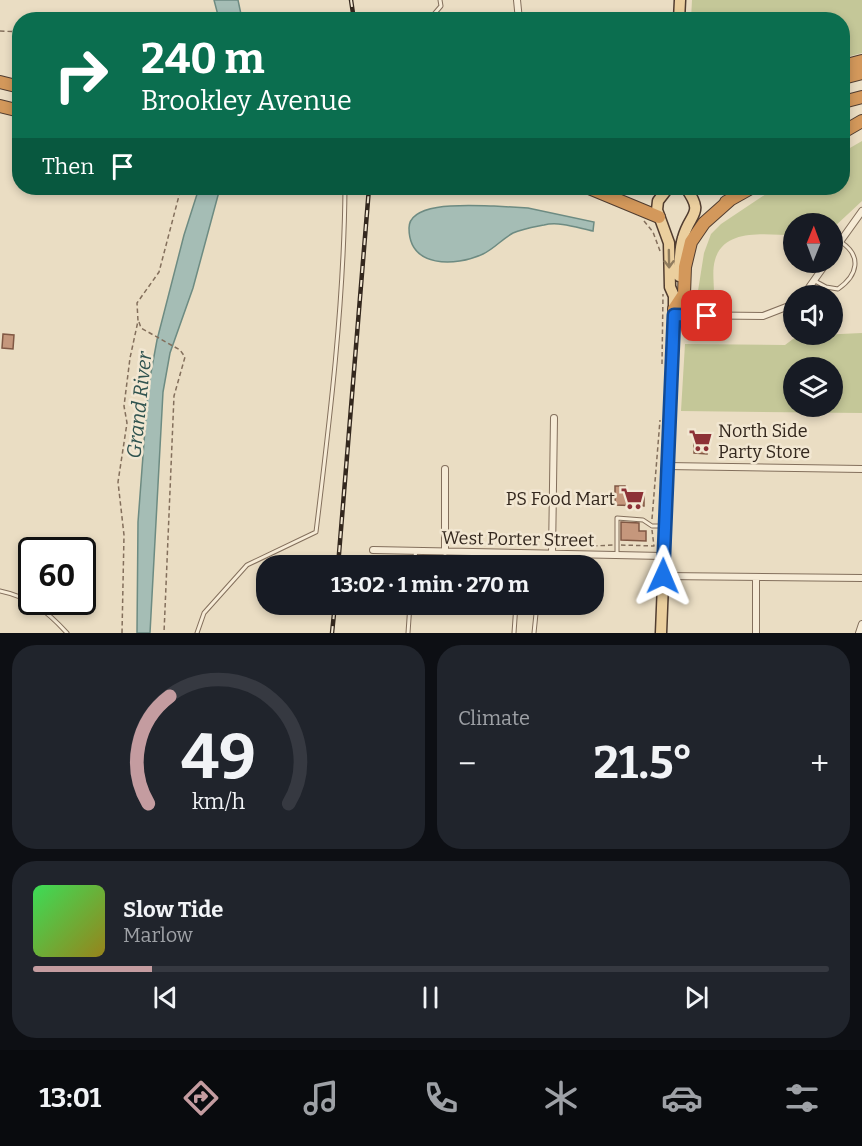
<!DOCTYPE html>
<html lang="en">
<head>
<meta charset="utf-8">
<style>
  :root { --surface:#171b24; --page:#20242c; --text:#f1f3f6; --muted:#9ea1a6; --line:#363941; --accent:#c49ca0 }
  body { margin:0; font-family:Bitter,serif; background:var(--page); color:var(--text); height:100vh; display:flex; flex-direction:column; font-size:22px; white-space:nowrap }
  * { box-sizing:border-box; margin:0 }
  p { font-size:20px; color:var(--muted) }
  .icon { flex:none; width:33px; height:33px; fill:none; stroke:currentColor; stroke-width:2; stroke-linecap:round; stroke-linejoin:round }
  .map { position:relative; height:633px; overflow:hidden }
  .sheet { display:flex; flex-direction:column; gap:12px; padding:12px; background:#0d0f14; flex:1 }
  .sheet>* { flex:none }
  .hud { position:absolute; left:12px; top:12px; width:838px; height:183px; border-radius:24px; box-shadow:0 3px 9px #0003; background:#0b6e4f; color:#fff; overflow:hidden }
  .needle { width:39px; rotate:1deg }
  .tools { position:absolute; left:783px; top:213px; display:grid; gap:12px }
  .tools a { display:grid; place-items:center; width:60px; height:60px; border-radius:50%; background:var(--surface); box-shadow:0 3px 9px #0003; font-size:30px }
  .speed { position:absolute; left:18px; top:537px; display:flex; gap:12px; font-size:30px; font-weight:700; text-align:center }
  .speed>* { display:grid; place-content:center; width:78px; height:78px; border-radius:50%; background:var(--surface); box-shadow:0 3px 9px #0003; line-height:1 }
  .speed .limit { border:3px solid #111; border-radius:9px; background:#fff; color:#111 }
  .pin { position:absolute; display:grid; place-items:center; width:51px; height:51px; color:#fff; margin:-26px; border-radius:12px; box-shadow:0 3px 9px #0006 }
  .me { position:absolute; width:66px; margin:-33px; rotate:1deg; stroke-linejoin:round; filter:drop-shadow(0 0 4px #0008) }
  .turn { display:flex; align-items:center; gap:21px; height:126px; padding:0 30px; font-size:27px }
  .turn .icon { width:78px; height:78px; stroke-width:2.5 }
  .turn b { display:block; font-size:42px; line-height:51px }
  .then { display:flex; align-items:center; height:57px; padding:0 30px; background:#0003; gap:12px; font-size:22px }
  .big { font-size:45px; font-weight:700; line-height:1.1 }
  .sheet .widget { flex:1; display:flex; flex-direction:column; justify-content:center; gap:9px; min-width:0; padding:0 21px; border-radius:24px; background:var(--page) }
  .sheet .dial { align-items:center; gap:0 }
  .dial svg { height:156px; overflow:visible; fill:none; stroke:var(--line); stroke-width:7; stroke-linecap:round; text-anchor:middle }
  .dial text { fill:var(--text); stroke:none }
  .song { display:flex; align-items:center; gap:18px }
  .cover { width:72px; height:72px; border-radius:9px; background:linear-gradient(135deg,hsl(130 70% 55%),hsl(50 70% 35%)) }
  .played { height:6px; border-radius:3px; background:linear-gradient(90deg,var(--accent) 15%,var(--line) 15%) }
  .keys { display:flex; justify-content:space-around; direction:ltr }
  .heat { display:flex; justify-content:space-between; align-items:center; font-size:33px; direction:ltr }
  .sheet .tiles { flex:1; display:grid; gap:12px; grid-template-columns:1fr 1fr }
  .widget:last-child { grid-column:span 2 }
  .trip { position:absolute; left:256px; top:555px; width:348px; height:60px; border-radius:24px; background:var(--surface); box-shadow:0 3px 9px #0003; font-weight:700; line-height:60px; text-align:center }
  .dock { display:flex; height:96px; justify-content:space-around; align-items:center; background:#090b0e; color:var(--muted) }
  .dock .icon { width:42px; height:42px }
  .dock .on { color:var(--accent) }
  .dock b { font-size:27px; color:var(--text) }
  .map>svg:first-child { display:block }
  .green { fill:#c4c798; fill-rule:evenodd }
  .water { fill:#a5bdb5; stroke:#6d8b82; stroke-width:1.5 }
  .building { fill:#c5977c; stroke:#805844; stroke-width:1.5 }
  .lines { fill:none; stroke-linecap:round; stroke-linejoin:round }
  .service-casing { stroke:#836f5c; stroke-width:5 }
  .minor-casing { stroke:#836f5c; stroke-width:8 }
  .primary-casing { stroke:#513d30; stroke-width:13 }
  .motorway-casing { stroke:#513d30; stroke-width:14 }
  .path { stroke:#836f5c; stroke-width:1.5; stroke-dasharray:4.5 3; stroke-linecap:butt }
  .service { stroke:#f6ebd6; stroke-width:3 }
  .minor { stroke:#f6ebd6; stroke-width:6 }
  .primary { stroke:#ebcf9e; stroke-width:10 }
  .motorway { stroke:#d3985b; stroke-width:12 }
  .rail-casing { stroke:#34281e; stroke-width:4.5 }
  .rail { stroke:#f2e7d2; stroke-width:2; stroke-dasharray:7; stroke-linecap:butt }
  .oneway { stroke:#907c5e }
  .route-casing { stroke:#114b97; stroke-width:15 }
  .route { stroke:#1a73e8; stroke-width:10 }
  .labels { text-anchor:middle; stroke-width:5; stroke-linejoin:round; paint-order:stroke }
  .poi-label { font-size:18px; fill:#34281e; stroke:#f2e7d2; text-anchor:start }
  .street-label { font-size:18px; fill:#34281e; stroke:#f2e7d2 }
  .water-label { font-size:20px; font-style:italic; fill:#2f534f; stroke:#f2e7d2 }
</style>
</head>
<body>
<div class="map">
<svg width="862" height="633" viewBox="0 0 862 633">
  <rect width="100%" height="100%" fill="#eaddc3"/>
  <!-- green -->
  <path class="green" d="M692 0H862V53L843 58V20L691 19Z
    M862 141V201L833 228 832 224H794L793 235C767 235 724 227 715 260 712 270 714 282 714 293L698 291 704 253 711 234 721 224 775 188H843V152Z
    M862 333V413L681 411 685 344 785 345 797 336ZM794 368H832V406H794Z"/>
  <!-- water -->
  <path class="water" d="M214 0H238L242 19H219Z
    M199 188H220L193 288 170 353 163 392 150 633H137L138 522 148 389 157 340 184 235Z
    M494 206 528 208 594 222 593 231C578 228 559 221 544 225 534 227 522 229 513 233 502 239 494 249 483 254 455 267 409 268 409 228 409 200 474 206 494 206Z"/>
  <!-- building -->
  <path class="building" d="M3 334 14 335 13 349 2 348Z
    M694 433H705L707 454 694 453Z
    M615 486H625V491L644 492V506L615 505Z
    M621 522 639 523V531H646V541L621 540Z"/>
  <g class="lines">
    <defs>
      <path id="service" d="M429 20 441 6 440 0
        M815 281 826 287 838 289C858 275 862 256 841 242
        M617 554V518L643 520 652 526H662
        M412 566 416 552
        M518 566 519 554
        M540 566V554
        M0 591C29 597 47 611 67 633
        M197 633 204 613 247 565 316 532C330 418 344 303 345 188
        M408 633 410 604
        M514 633 516 604
        M534 633 537 604"/>
      <path id="minor" d="M517 0 519 20
        M832 253 862 211
        M803 296 827 262
        M674 315 763 316 794 304
        M667 466 862 469
        M373 550 663 556
        M445 552V469
        M552 554 554 418
        M663 576 862 578
        M756 577V633
        M859 633 862 624"/>
      <path id="primary" d="M679 20 680 0
        M679 276C680 264 679 251 683 238 690 212 705 215 686 188
        M661 633 674 309V296L670 287 669 243 657 210 658 201 668 188"/>
      <path id="motorway" d="M843 66 862 61
        M843 78 862 73
        M0 82 20 87
        M843 102 862 97
        M0 106 20 111
        M843 132 862 121
        M589 188 659 217
        M726 202 751 188
        M674 309 684 294 685 267 691 242 704 223 731 199"/>
    </defs>
    <!-- service casing -->
    <use href="#service" class="service-casing"/>
    <!-- minor casing -->
    <use href="#minor" class="minor-casing"/>
    <!-- primary casing -->
    <use href="#primary" class="primary-casing"/>
    <!-- motorway casing -->
    <use href="#motorway" class="motorway-casing"/>
    <!-- path -->
    <path class="path" d="M0 31 20 32
      M644 221 653 232 660 251
      M139 322 141 328 180 350 185 357 174 396 164 633
      M662 364 663 294
      M652 519 660 420
      M621 545 654 546 652 530
      M593 546 613 545
      M122 633 124 535 118 482 127 423 124 406 130 358 138 321 137 303 159 272 181 188"/>
    <!-- service -->
    <use href="#service" class="service"/>
    <!-- minor -->
    <use href="#minor" class="minor"/>
    <!-- primary -->
    <use href="#primary" class="primary"/>
    <!-- motorway -->
    <use href="#motorway" class="motorway"/>
    <defs>
      <path id="rail" d="M351 0 354 20
        M338 566 369 188
        M332 633 335 604"/>
    </defs>
    <!-- rail casing -->
    <use href="#rail" class="rail-casing"/>
    <!-- rail -->
    <use href="#rail" class="rail"/>
  </g>
  <!-- one-way arrows -->
  <defs><path id="oneway-shaft" d="M-6 0H5M1.5-3L5.5 0L1.5 3" fill="none" stroke-width="1.6" stroke-linecap="round" stroke-linejoin="round" transform="scale(1.5)"/></defs>
  <use class="oneway" href="#oneway-shaft" transform="translate(669 259) rotate(89)"/>
  <g class="lines">
    <defs>
      <path id="route" d="M663 576 674 315 707 316"/>
    </defs>
    <!-- route casing -->
    <use href="#route" class="route-casing"/>
    <!-- route -->
    <use href="#route" class="route"/>
  </g>
  <!-- icons -->
  <defs>
    <symbol id="supermarket-bare" viewBox="-9 -9 18 18"><path d="M-6-5.5h2.5l.6 2H6L4.5 2H-2.5L-4.4-4H-6ZM-1.5 3.2a1.3 1.3 0 1 0 .1 0ZM3 3.2a1.3 1.3 0 1 0 .1 0Z" fill="#8d3136" stroke="#f2e7d2" stroke-width="2.5" paint-order="stroke"/></symbol>
  </defs>
  <g fill-rule="evenodd">
    <use href="#supermarket-bare" x="684" y="424" width="33" height="33"/>
    <use href="#supermarket-bare" x="616" y="482" width="33" height="33"/>
  </g>
  <g class="labels">
    <!-- poi labels -->
    <g class="poi-label">
      <text x="718" y="437">North Side<tspan x="718" dy="21">Party Store</tspan></text>
      <text x="615" y="505" text-anchor="end">PS Food Mart</text>
    </g>
    <!-- street labels -->
    <g class="street-label">
      <text transform="translate(518 539) rotate(1)" y="6">West Porter Street</text>
    </g>
    <!-- water labels -->
    <g class="water-label">
      <text transform="translate(139 405) rotate(-84)" y="7">Grand River</text>
    </g>
  </g>
</svg>
<div class="tools">
<a><svg class="needle" viewBox="-14 -14 28 28"><path d="M0-13l5 13h-10z" fill="#e53935"/><path d="M0 13l5-13h-10z" fill="#9ea1a6"/></svg></a>
<a><svg class="icon" aria-label="sound" viewBox="0 0 24 24"><path d="M4 9h4l5-4v14l-5-4H4zM17 9q2 3 0 6"/></svg></a>
<a><svg class="icon" aria-label="layers" viewBox="0 0 24 24"><path d="M12 4l9 5-9 5-9-5zM3 14l9 5 9-5"/></svg></a>
</div>
<div class="speed"><div class="limit">60</div></div>
<div class="pin" style="left:707px;top:316px;background:#d93025"><svg class="icon" aria-label="arrive" viewBox="0 0 24 24"><path d="M6 21V4h12l-3 4 3 4H6"/></svg></div>
<svg class="me" style="left:663px;top:576px" viewBox="-20 -20 40 40"><path d="M0-17L14 15 0 8-14 15z" fill="#1a73e8" stroke="#fff" stroke-width="4"/></svg>
<div class="trip">13:02 · 1 min · 270 m</div>
<div class="hud">
<div class="turn"><svg class="icon" aria-label="right" viewBox="0 0 24 24"><path d="M7 20v-9h11M14 6l5 5-5 5"/></svg><div><b>240 m</b>Brookley Avenue</div></div>
<div class="then">Then<svg class="icon" aria-label="arrive" viewBox="0 0 24 24"><path d="M6 21V4h12l-3 4 3 4H6"/></svg></div>
</div>
</div>
<section class="sheet">
<div class="tiles">
<div class="widget dial"><svg viewBox="0 0 100 80">
<path d="M14 69A42 42 0 1 1 86 69"/>
<path d="M14 69A42 42 0 0 1 25 14" stroke="#c49ca0"/>
<text x="50" y="56" font-size="32" font-weight="700">49</text>
<text x="50" y="72" font-size="11">km/h</text>
</svg></div>
<div class="widget"><p>Climate</p>
<div class="heat"><a>−</a><b class="big">21.5°</b><a>+</a></div>
</div>
<div class="widget">
<div class="song"><i class="cover"></i><div><b>Slow Tide</b><p>Marlow</p></div></div>
<div class="played"></div>
<div class="keys"><svg class="icon" aria-label="previous" viewBox="0 0 24 24"><path d="M18 5L8 12l10 7zM5 5v14"/></svg><svg class="icon" aria-label="pause" viewBox="0 0 24 24"><path d="M8 5v14M16 5v14"/></svg><svg class="icon" aria-label="next" viewBox="0 0 24 24"><path d="M6 5l10 7-10 7zM19 5v14"/></svg></div>
</div>
</div>
</section>
<nav class="dock">
<b>13:01</b>
<svg class="icon on" aria-label="directions" viewBox="0 0 24 24"><path d="M12 3l9 9-9 9-9-9zM9 14v-3h6M13 9l2 2-2 2"/></svg>
<svg class="icon" aria-label="music" viewBox="0 0 24 24"><path d="M9 18V5l10-2v13"/><circle cx="6" cy="18" r="3"/><circle cx="16" cy="16" r="3"/></svg>
<svg class="icon" aria-label="phone" viewBox="0 0 24 24"><path d="M5 4h4l2 5-3 2q2 4 5 5l2-3 5 2v4C11 20 4 13 5 4z"/></svg>
<svg class="icon" aria-label="climate" viewBox="0 0 24 24"><path d="M12 3v18M4 7l16 10M4 17L20 7"/></svg>
<svg class="icon" aria-label="car" viewBox="0 0 24 24"><path d="M5 17H2v-5l4-1 3-4h7l3 4 3 1v5h-3M9 17h6M6 11h13"/><circle cx="7" cy="17" r="2"/><circle cx="17" cy="17" r="2"/></svg>
<svg class="icon" aria-label="filters" viewBox="0 0 24 24"><path d="M4 7h16M4 17h16"/><circle cx="9" cy="7" r="2"/><circle cx="15" cy="17" r="2"/></svg>
</nav>
</body>
</html>
